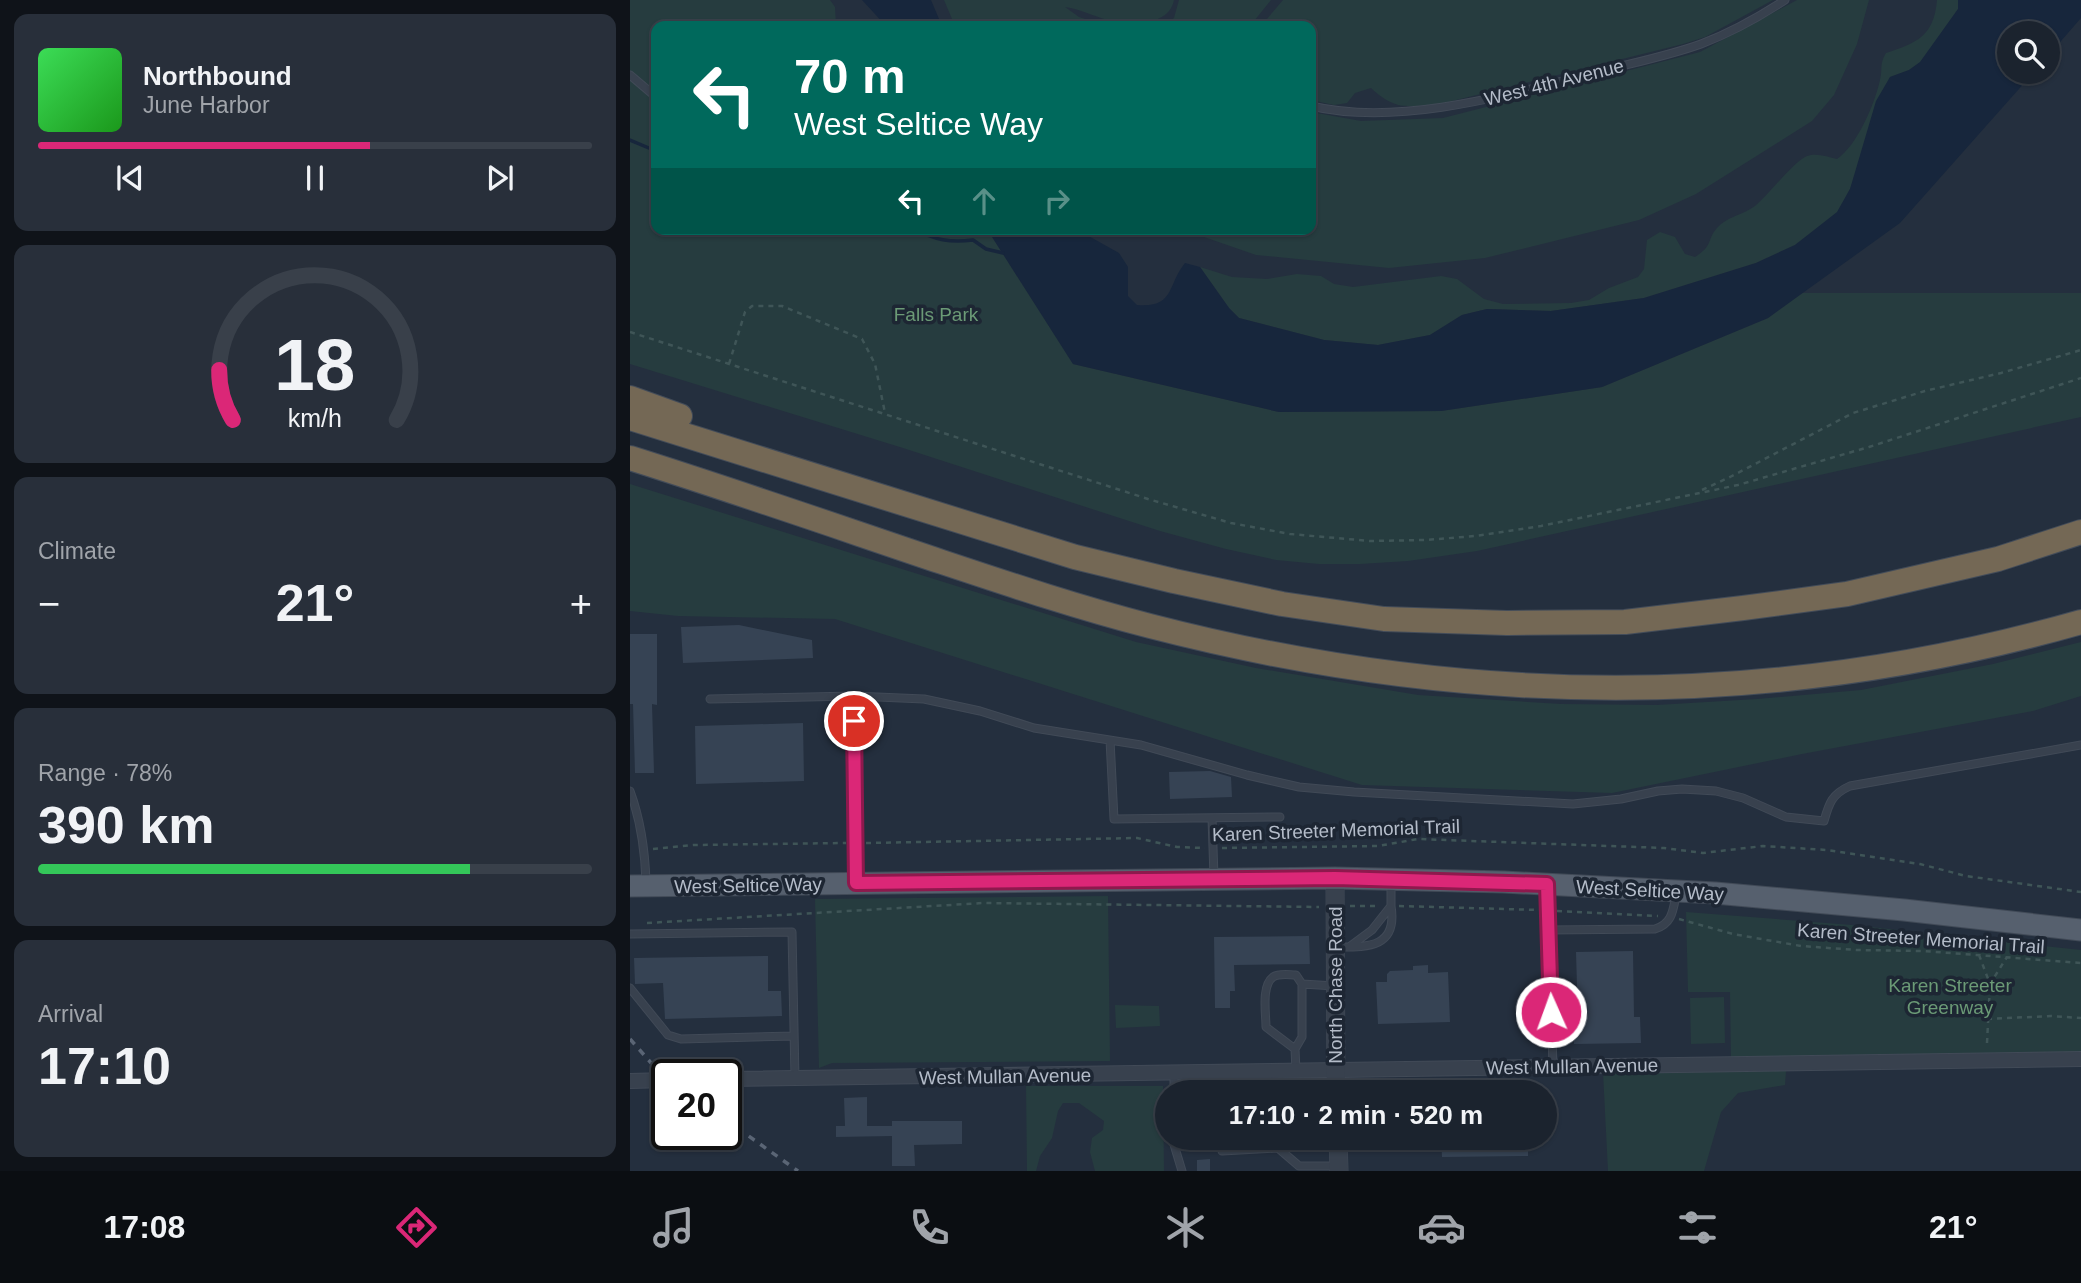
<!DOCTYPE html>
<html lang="en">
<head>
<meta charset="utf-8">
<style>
  :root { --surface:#1b232e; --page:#282f3a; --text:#f1f3f6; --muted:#a0a4aa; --line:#39404a; --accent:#db2777 }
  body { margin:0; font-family:Helvetica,sans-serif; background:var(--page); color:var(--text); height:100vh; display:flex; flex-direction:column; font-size:26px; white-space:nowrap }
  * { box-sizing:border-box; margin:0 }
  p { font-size:23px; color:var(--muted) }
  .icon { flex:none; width:38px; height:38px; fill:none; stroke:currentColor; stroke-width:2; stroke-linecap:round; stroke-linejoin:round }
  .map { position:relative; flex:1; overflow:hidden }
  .sheet { display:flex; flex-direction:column; gap:14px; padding:14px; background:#0f1319; width:630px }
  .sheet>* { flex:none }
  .banner { position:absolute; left:21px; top:21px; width:665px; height:214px; border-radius:14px; box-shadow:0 2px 5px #0004,0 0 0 2px var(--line); background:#00695c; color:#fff; overflow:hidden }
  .tools { position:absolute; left:1367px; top:21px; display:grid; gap:14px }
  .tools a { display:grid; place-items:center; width:63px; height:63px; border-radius:50%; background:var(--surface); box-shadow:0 2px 5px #0004,0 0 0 2px var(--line); font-size:35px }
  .speed { position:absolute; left:21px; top:1059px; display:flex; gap:14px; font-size:35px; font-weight:700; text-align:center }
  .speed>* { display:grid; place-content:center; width:91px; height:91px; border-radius:50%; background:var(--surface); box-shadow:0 2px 5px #0004,0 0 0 2px var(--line); line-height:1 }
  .speed .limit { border:4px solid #111; border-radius:10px; background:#fff; color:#111 }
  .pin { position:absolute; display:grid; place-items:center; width:60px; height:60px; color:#fff; margin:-30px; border:4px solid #fff; border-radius:50%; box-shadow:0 2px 7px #0007 }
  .me { position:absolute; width:77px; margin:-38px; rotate:358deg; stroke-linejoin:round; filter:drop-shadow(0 0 5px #0008) }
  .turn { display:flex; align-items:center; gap:24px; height:147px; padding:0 28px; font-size:32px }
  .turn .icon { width:91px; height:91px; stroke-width:2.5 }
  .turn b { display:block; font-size:49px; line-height:60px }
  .lanes { display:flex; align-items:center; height:66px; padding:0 28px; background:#0003; justify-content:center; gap:35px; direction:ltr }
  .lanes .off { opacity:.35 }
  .big { font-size:52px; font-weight:700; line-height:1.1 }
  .sheet .widget { flex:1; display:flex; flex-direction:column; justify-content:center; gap:10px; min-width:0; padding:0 24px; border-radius:14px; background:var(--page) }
  .sheet .dial { align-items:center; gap:0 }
  .dial svg { height:182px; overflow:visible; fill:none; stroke:var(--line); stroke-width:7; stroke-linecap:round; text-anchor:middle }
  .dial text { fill:var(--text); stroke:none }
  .song { display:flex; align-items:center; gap:21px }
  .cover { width:84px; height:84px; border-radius:10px; background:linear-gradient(135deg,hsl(130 70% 55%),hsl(120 70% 35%)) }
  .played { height:7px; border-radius:4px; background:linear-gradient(90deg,var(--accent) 60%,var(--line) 60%) }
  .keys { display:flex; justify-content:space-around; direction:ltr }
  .heat { display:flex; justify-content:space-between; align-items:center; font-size:38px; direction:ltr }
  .charge { height:10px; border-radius:5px; background:linear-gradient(90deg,#34c759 78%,var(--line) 0) }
  .trip { position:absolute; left:525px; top:1080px; width:402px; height:70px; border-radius:35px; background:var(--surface); box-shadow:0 2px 5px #0004,0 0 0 2px var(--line); font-weight:700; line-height:70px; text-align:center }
  .tab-bar { display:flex; height:112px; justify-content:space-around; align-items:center; background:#0b0e12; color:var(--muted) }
  .tab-bar .icon { width:49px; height:49px }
  .tab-bar .current { color:var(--accent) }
  .tab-bar b { font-size:32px; color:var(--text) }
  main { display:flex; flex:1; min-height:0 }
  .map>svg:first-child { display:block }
  .green { fill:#263c3f }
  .water { fill:#17263c }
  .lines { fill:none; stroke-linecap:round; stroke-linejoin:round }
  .stream { stroke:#17263c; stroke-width:3.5 }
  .building { fill:#364354 }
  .service-casing { stroke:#414a57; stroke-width:9 }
  .minor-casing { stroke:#414a57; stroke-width:16 }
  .tertiary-casing { stroke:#414a57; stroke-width:19 }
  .primary-casing { stroke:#414a57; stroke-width:23 }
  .motorway-casing { stroke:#434c59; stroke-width:26 }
  .path { stroke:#3f5557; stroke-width:2.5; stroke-dasharray:5 5; stroke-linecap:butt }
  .service { stroke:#38414e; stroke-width:7 }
  .minor { stroke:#38414e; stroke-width:14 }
  .tertiary { stroke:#38414e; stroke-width:18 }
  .primary { stroke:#56606e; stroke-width:21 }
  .motorway { stroke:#746855; stroke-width:24 }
  .rail { stroke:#5a6575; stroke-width:3.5; stroke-dasharray:7 7; stroke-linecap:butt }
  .route-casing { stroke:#8e194d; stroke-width:18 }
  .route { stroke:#db2777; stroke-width:12 }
  .labels { text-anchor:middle; stroke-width:7; stroke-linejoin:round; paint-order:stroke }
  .street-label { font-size:19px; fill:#b4bcc9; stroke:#1d2633 }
  .park-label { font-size:19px; fill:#6b9a76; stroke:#1d2633 }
</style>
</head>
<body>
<main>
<section class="sheet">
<div class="widget">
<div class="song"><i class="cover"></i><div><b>Northbound</b><p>June Harbor</p></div></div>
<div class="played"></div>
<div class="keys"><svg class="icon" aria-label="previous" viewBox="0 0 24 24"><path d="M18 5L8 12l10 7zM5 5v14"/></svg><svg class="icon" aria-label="pause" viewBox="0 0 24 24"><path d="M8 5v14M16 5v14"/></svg><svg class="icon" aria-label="next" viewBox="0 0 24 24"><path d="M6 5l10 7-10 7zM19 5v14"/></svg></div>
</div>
<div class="widget dial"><svg viewBox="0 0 100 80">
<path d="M14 69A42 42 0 1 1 86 69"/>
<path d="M14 69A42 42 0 0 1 8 47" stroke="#db2777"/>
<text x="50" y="56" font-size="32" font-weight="700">18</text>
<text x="50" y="72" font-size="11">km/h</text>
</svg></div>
<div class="widget"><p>Climate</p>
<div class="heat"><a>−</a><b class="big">21°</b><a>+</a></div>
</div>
<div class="widget"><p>Range · 78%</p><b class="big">390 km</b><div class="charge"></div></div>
<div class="widget"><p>Arrival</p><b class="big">17:10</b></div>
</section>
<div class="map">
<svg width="1451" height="1171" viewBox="0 0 1451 1171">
  <rect width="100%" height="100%" fill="#242f3e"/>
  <!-- green -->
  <path class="green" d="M0 0H200L205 7 206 26H26V229H357L443 364 649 412 811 411 972 387 1138 318 1172 293H1451V417L847 551 778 561 730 564H689L646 560 596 549 530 531 273 448 0 364Z
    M314 0H544C539 27 499 25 478 20 463 16 450 9 435 7L449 17 477 26H325Z
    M549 0H641L620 26H531L544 18Z
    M653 0H1143L1075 37 1053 44 810 104C778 106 767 112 741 88L725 93 717 103 704 105 681 100V26H631Z
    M1167 0H1239L1227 44 1204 95 1182 121 1066 194 1009 220 855 258 759 268 626 255 551 229H681V112L731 121 813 118 1070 52Z
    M1307 0H1328V9L1291 62 1279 70 1260 77 1220 189 1207 213 1165 245 1126 263 1014 298 921 311 857 309 832 315 800 335 748 345 694 340 609 318 599 308 570 267 602 277 637 279 667 274 691 276 704 284 723 287 811 276 827 279 854 299 873 304 941 303 959 300 979 288 1008 277 1014 269 1017 240 1030 232 1045 237 1055 254 1065 257C1084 245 1076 241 1087 228 1096 217 1113 215 1125 206 1138 195 1162 164 1175 157 1185 152 1197 157 1207 159 1227 146 1245 103 1250 80 1253 68 1249 65 1256 53 1287 43 1304 36 1307 0Z
    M0 484 506 642 626 668 788 695 931 704 1027 705 1127 699 1231 690 1363 664 1451 642V696L1403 711 1172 754 982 793 732 785 205 619 48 616 0 611Z
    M478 896 480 1061 202 1063 189 1068 185 899Z
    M1056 912 1222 925 1451 950V1055L1101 1059 1100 992H1058Z
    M1094 997 1095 1043 1061 1044 1060 998Z
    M485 1005 529 1006 530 1026 486 1028Z
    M1156 1071 1155 1085 1108 1093 1091 1112 1074 1171H978L973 1072Z
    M396 1086H533L534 1171H465L460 1152 462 1138 473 1130 474 1121 449 1103H433L428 1111 422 1138 410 1156 406 1171H397Z"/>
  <!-- water -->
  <path class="water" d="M232 0H301L312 26H256Z
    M1328 0H1451V18L1418 56V33H1379V72H1404L1270 223 1138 318 972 387 811 411 649 412 443 364 357 229H452L455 234 489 253 498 267V296L507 305C545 308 537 285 555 263L570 267 599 308 609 318 694 340 748 345 800 335 832 315 857 309 921 311 1014 298 1126 263 1165 245 1207 212 1220 189 1246 101 1260 77 1279 70 1290 62 1328 9Z"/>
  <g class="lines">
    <!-- stream -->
    <path class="stream" d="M0 140 26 151
      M284 229C305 240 320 243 343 240L356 249 373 253"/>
  </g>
  <!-- building -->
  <path class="building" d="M109 625 182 640 183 658 53 663 51 627Z
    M0 634H27V705L22 704 24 773H5L3 704H0Z
    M173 723 174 781 66 784 65 726Z
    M580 771 601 777 602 797 540 799 539 772Z
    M679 936 680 964 604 965 605 991H600V1008H585L584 937Z
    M1003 951 1004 1017H1010L1011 1043 944 1044 943 1020H948L946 952Z
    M138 956V991H151L152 1016 35 1019 33 983 5 984 4 958Z
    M798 965V973L818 972 820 1022 748 1024 746 982H757V974L760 971 783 970V966Z
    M237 1097V1126H262V1121H332V1144L284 1145 285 1166H262V1136L206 1137V1126H215L214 1098Z
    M811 1138H898V1156L812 1157Z
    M580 1159V1171H567V1160Z"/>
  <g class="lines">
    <defs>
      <path id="service" d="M0 75 26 97
        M681 106C770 127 881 94 968 72 1002 63 1038 56 1071 44 1100 33 1129 17 1155 0
        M224 696 226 881
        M80 699 224 696 294 699 350 711 404 728 511 745 617 775 669 787 724 792 943 804 991 799 1028 791 1052 789 1086 791 1113 798 1156 817 1194 821C1199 803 1202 794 1220 786L1451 745
        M480 740 484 819 650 817
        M0 791C11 821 15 850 16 882
        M582 818 584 877
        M917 888 923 1066
        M761 906V882
        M918 930 1025 929C1042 924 1043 911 1046 895
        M0 934 162 932 165 1078
        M706 947C736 947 768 949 761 906L742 930 719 947
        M672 984 705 986
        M0 988 38 1035 51 1039 164 1036
        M665 1049 636 1027C636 1014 631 986 643 977 649 973 659 975 666 975L672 984V1037L665 1049 666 1071
        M544 1074V1092
        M591 1092V1073
        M542 1138 552 1171
        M592 1138V1151L648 1148 669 1166H708"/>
      <path id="minor" d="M96 1079 1451 1059
        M0 1081 37 1080"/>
      <path id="tertiary" d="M705 878 706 1092
        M708 1138 709 1171"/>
      <path id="primary" d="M0 886 705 878 874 882 1085 893 1274 910 1451 930"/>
      <path id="motorway" d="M0 398 50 416
        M0 418 445 557 544 581 652 604 754 619 877 623 995 622 1113 608 1217 594 1368 559 1451 532
        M0 458C105 491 208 527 312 562 381 585 450 608 520 626 833 707 1139 711 1451 622"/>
    </defs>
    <!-- service casing -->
    <use href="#service" class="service-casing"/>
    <!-- minor casing -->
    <use href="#minor" class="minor-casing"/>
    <!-- tertiary casing -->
    <use href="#tertiary" class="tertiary-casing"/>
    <!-- primary casing -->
    <use href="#primary" class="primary-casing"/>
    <!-- motorway casing -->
    <use href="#motorway" class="motorway-casing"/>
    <!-- path -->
    <path class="path" d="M0 332 518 499 601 523 660 534 740 541 796 540 845 536 911 526 1108 485 1239 447 1451 378
      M99 364 115 312 122 306H152L232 339 245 364 255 413
      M1072 490 1100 477 1223 413 1295 391 1371 373 1451 350
      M236 843 507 838 547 847 575 848
      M592 848 748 846 788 839 1034 848 1073 853 1133 846 1197 850 1290 864 1336 876 1451 892
      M23 849 64 845 216 843
      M720 906H748
      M769 906 909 910
      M927 911 1028 916
      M1049 919 1103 934 1171 946 1227 950 1294 951 1451 963
      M17 923 353 903 689 907
      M1349 955 1360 984 1377 957
      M1357 1019 1421 1016 1451 1018
      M1357 1043 1360 984"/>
    <!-- service -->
    <use href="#service" class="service"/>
    <!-- minor -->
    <use href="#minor" class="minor"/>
    <!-- tertiary -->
    <use href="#tertiary" class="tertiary"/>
    <!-- primary -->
    <use href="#primary" class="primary"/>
    <!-- motorway -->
    <use href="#motorway" class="motorway"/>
    <!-- rail -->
    <path class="rail" d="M0 1039 37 1081
      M96 1120 168 1171"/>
  </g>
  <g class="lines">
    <defs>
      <path id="route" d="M224 721 226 883 705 878 917 884 921 1012"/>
    </defs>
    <!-- route casing -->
    <use href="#route" class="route-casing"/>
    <!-- route -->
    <use href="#route" class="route"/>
  </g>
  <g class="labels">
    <!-- street labels -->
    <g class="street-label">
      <text transform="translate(924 82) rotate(-14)" y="7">West 4th Avenue</text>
      <text transform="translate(706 830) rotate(-2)" y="7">Karen Streeter Memorial Trail</text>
      <text transform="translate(118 885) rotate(-1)" y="7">West Seltice Way</text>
      <text transform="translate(1020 890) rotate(3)" y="7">West Seltice Way</text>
      <text transform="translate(1291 938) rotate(4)" y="7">Karen Streeter Memorial Trail</text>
      <text transform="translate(705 985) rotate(-90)" y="7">North Chase Road</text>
      <text transform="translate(942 1066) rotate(-1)" y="7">West Mullan Avenue</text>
      <text transform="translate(375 1076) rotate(-1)" y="7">West Mullan Avenue</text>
    </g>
    <!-- park labels -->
    <g class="park-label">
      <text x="306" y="321">Falls Park</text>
      <text x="1320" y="992">Karen Streeter<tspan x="1320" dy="22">Greenway</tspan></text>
    </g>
  </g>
</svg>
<div class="tools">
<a><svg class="icon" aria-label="search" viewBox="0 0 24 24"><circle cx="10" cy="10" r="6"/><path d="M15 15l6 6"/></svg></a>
</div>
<div class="speed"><div class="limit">20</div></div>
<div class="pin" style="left:224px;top:721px;background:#d93025"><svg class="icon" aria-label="arrive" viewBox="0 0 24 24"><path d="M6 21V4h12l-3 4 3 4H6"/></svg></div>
<svg class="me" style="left:921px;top:1012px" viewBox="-20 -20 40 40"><circle r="17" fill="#db2777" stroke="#fff" stroke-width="3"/><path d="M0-11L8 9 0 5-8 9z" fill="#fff"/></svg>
<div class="trip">17:10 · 2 min · 520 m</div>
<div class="banner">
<div class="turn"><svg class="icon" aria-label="left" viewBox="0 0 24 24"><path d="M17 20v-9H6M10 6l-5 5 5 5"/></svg><div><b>70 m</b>West Seltice Way</div></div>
<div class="lanes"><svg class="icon" aria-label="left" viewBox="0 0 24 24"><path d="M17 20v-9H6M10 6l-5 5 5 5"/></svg><svg class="icon off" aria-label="ahead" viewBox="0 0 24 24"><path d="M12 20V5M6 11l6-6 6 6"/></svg><svg class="icon off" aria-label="right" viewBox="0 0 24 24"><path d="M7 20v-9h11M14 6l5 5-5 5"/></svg></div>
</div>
</div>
</main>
<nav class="tab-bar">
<b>17:08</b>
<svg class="icon current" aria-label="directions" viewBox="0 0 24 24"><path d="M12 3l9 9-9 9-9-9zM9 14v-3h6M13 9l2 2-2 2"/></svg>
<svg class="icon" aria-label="music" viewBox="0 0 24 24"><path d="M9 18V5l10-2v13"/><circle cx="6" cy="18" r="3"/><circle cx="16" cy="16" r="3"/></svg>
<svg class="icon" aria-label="phone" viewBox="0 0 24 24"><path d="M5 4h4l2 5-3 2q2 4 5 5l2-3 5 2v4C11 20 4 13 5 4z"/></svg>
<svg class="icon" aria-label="climate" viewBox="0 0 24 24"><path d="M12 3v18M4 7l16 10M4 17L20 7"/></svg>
<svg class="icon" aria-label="car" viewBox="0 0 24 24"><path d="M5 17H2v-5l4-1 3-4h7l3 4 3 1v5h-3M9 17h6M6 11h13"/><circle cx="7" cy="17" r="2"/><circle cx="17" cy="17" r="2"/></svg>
<svg class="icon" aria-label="filters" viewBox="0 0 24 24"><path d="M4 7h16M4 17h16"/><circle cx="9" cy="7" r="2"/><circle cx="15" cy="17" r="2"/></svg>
<b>21°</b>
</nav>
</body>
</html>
